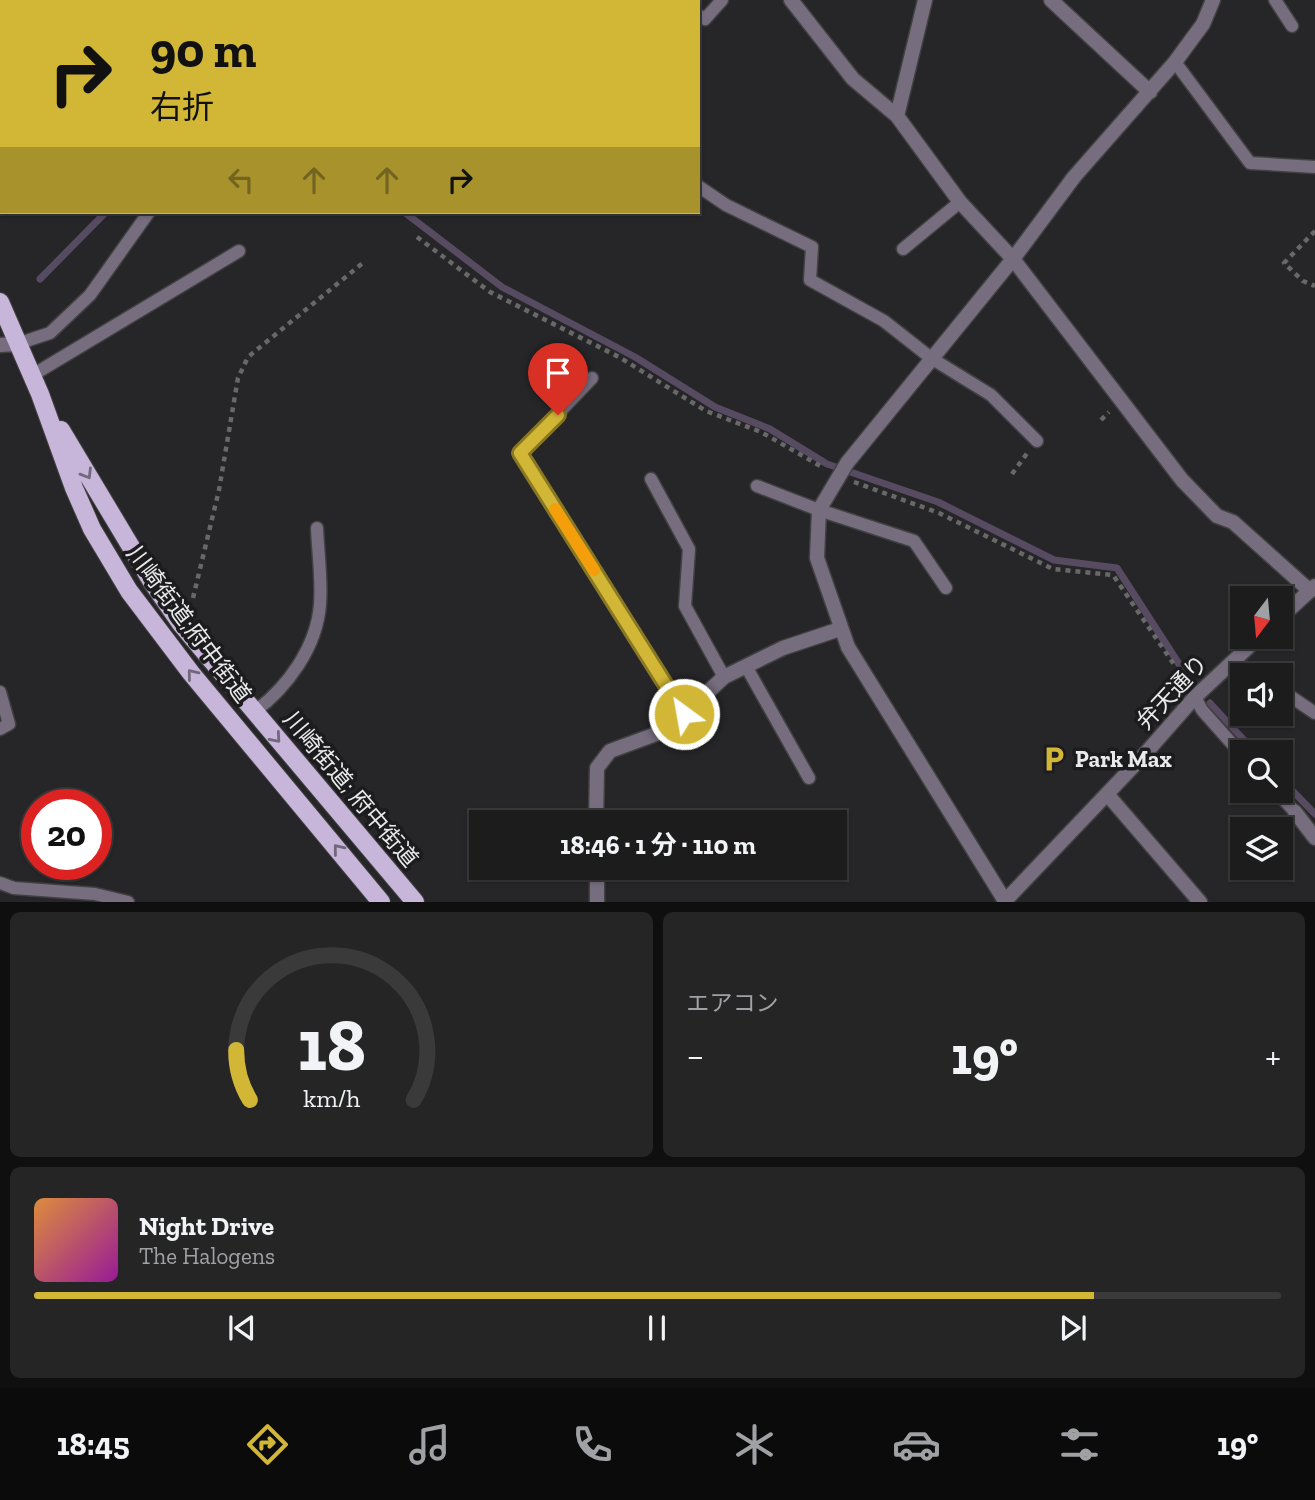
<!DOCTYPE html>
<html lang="ja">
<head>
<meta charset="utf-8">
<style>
  :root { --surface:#1c1c1d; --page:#252526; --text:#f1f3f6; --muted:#a0a1a4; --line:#3a3a3b; --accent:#d2b736 }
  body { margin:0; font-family:"Zilla Slab","Noto Sans JP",serif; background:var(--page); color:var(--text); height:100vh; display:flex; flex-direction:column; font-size:26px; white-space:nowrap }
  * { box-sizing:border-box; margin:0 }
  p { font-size:23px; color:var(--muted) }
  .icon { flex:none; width:38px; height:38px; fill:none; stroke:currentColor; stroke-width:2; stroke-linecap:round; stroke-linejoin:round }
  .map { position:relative; height:902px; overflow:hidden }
  .panel { display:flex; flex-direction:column; gap:10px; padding:10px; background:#0f0f10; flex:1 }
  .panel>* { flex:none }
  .top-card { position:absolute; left:0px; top:0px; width:700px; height:214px; box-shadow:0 2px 5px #0004,0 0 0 2px var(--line); background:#d2b736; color:#111; overflow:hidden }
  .needle { width:46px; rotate:196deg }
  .tools { position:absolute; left:1230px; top:586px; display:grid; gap:14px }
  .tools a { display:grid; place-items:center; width:63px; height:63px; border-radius:0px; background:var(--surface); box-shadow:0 2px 5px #0004,0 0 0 2px var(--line); font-size:35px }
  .speed { position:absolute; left:21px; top:789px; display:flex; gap:14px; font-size:35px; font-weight:700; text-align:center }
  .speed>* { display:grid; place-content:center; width:91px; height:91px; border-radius:50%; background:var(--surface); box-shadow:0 2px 5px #0004,0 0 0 2px var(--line); line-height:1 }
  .speed .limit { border:10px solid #d22; background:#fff; color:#111 }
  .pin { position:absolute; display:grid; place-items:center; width:60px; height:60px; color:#fff; margin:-72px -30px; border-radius:50% 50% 50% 0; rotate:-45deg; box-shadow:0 0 7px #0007 }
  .pin .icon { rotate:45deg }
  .me { position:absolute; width:77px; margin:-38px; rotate:328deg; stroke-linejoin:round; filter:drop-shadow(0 0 5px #0008) }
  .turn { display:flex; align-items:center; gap:24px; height:147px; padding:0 35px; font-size:32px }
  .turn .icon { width:91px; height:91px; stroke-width:2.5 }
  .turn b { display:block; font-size:49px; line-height:60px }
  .lanes { display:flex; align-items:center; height:66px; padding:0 35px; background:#0003; justify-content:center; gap:35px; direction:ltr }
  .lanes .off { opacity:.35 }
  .big { font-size:52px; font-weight:700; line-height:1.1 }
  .panel .widget { flex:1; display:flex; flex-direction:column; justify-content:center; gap:10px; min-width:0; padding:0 24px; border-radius:10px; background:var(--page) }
  .panel .dial { align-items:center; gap:0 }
  .dial svg { height:182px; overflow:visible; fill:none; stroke:var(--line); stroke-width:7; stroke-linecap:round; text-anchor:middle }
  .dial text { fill:var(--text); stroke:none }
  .song { display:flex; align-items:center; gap:21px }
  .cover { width:84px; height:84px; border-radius:10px; background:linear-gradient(135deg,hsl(30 70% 55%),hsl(300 70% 35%)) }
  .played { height:7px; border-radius:4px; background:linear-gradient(90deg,var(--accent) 85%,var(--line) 85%) }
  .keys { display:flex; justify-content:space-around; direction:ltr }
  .heat { display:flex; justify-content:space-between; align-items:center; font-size:38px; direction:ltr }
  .panel .tiles { flex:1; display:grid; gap:10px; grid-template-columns:1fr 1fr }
  .widget:last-child { grid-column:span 2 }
  .trip { position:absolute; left:469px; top:810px; width:378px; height:70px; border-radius:0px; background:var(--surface); box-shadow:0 2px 5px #0004,0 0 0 2px var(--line); font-weight:700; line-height:70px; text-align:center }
  .tab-bar { display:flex; height:112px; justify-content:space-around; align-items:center; background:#0b0b0c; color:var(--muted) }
  .tab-bar .icon { width:49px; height:49px }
  .tab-bar .current { color:var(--accent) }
  .tab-bar b { font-size:32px; color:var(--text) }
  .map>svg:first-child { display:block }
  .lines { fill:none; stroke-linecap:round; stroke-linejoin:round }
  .stream { stroke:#574b61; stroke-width:7 }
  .lane-casing { stroke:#424142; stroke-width:15 }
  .street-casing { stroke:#424142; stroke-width:17 }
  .primary-casing { stroke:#424142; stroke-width:20 }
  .path { stroke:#696869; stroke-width:4.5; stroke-dasharray:5 5; stroke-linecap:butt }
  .lane { stroke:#766d7f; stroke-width:12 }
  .street { stroke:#766d7f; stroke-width:14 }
  .primary { stroke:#c7b5da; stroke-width:18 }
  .oneway { stroke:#72687c }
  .route-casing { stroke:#887723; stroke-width:18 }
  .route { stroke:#d2b736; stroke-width:12 }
  .slow { stroke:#f59e0b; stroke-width:12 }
  .labels { text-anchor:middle; stroke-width:7; stroke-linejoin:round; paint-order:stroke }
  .street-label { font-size:23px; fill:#ebeaeb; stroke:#1c1b1e }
  .poi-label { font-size:23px; font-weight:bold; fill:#ebeaeb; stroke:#1c1b1e; text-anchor:start }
</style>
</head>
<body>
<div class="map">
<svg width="1315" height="902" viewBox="0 0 1315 902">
  <rect width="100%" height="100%" fill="#262527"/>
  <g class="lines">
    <!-- stream -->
    <path class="stream" d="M418 0 419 2
      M213 2 214 0
      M404 212 502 287 635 357 715 407 770 429 827 464 938 502 1054 560 1117 568 1190 681
      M40 279 106 212
      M1210 703 1255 752
      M1281 779 1315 814"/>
    <defs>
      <path id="lane" d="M234 0V2
        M611 0 614 2
        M672 0 675 2
        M1275 0 1292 26
        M654 2 655 0
        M698 15 705 19 722 0
        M1175 62 1250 163 1315 167
        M0 97 2 99
        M698 186 726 205 812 247 810 280 884 321 931 358 991 395 1037 441
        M903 249 960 202
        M17 344 50 333 90 295 149 212
        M31 376 239 251
        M592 378 520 453 684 714
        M651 479 689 549 685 606 724 677
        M757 486 819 510 914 541 946 588
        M1233 661 1259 676
        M747 668 809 778
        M1281 690 1315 713
        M0 692 9 724 0 729
        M1195 697 1202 710 1242 755
        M254 712C287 688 317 647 320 604 322 580 318 553 317 528
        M1276 791 1295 812
        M0 883 14 888 95 894 128 902"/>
      <path id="street" d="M791 0 853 79 897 116 960 202 1013 259 1182 480 1217 516 1233 522 1310 591
        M1051 0 1150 92
        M34 2 35 0
        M0 66 2 63
        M897 116 925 0
        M0 345 17 344
        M1281 617 1315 586
        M1107 794 1200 902
        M1295 812 1315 838
        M596 822 597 768 610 751 667 730 724 677 783 648 840 629
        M597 868V902
        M1005 901 848 647 817 558 819 510 847 463 1013 259 1074 177 1175 62 1203 24 1213 0
        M1004 902 1144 755 1195 697 1259 637"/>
      <path id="primary" d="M0 302 40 394 74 488 92 529 129 591 191 673 381 902
        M61 430 152 582 181 624 415 902"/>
    </defs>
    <!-- lane casing -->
    <use href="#lane" class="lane-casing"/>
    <!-- street casing -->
    <use href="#street" class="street-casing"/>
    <!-- primary casing -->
    <use href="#primary" class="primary-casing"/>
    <!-- path -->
    <path class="path" d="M1315 231 1284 263 1303 281 1315 286
      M417 237 490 292 619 357 706 411 761 432 824 468
      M1101 420 1109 412
      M1012 474 1028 452
      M854 482 939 513 1053 569 1113 575 1186 682
      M193 598 219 490 238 378 248 357 364 262"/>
    <!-- lane -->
    <use href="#lane" class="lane"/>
    <!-- street -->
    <use href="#street" class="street"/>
    <!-- primary -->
    <use href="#primary" class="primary"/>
  </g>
  <!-- one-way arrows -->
  <defs><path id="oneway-chevron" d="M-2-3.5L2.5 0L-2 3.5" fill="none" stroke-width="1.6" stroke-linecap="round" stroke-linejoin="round" transform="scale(1.75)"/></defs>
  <g class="oneway">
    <use href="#oneway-chevron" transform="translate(87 474) rotate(59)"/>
    <use href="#oneway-chevron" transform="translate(192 674) rotate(-129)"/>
    <use href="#oneway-chevron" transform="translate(276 738) rotate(49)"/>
    <use href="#oneway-chevron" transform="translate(338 849) rotate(-129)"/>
  </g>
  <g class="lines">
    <defs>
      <path id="route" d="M558 415 520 453 684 714"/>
    </defs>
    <!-- route casing -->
    <use href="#route" class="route-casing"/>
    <!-- route -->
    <use href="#route" class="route"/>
    <!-- slow -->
    <path class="slow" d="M555 509 594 570"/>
  </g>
  <!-- icons -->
  <defs>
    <symbol id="parking-bare" viewBox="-9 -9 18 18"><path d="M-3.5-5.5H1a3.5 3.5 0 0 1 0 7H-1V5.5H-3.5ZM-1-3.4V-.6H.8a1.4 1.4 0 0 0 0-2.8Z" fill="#d2b736" stroke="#1c1b1e" stroke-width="2.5" paint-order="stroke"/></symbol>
  </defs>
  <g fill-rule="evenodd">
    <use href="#parking-bare" x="1035" y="740" width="38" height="38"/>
  </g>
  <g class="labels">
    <!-- street labels -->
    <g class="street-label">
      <text transform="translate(189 624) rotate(53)" y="8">川崎街道;府中街道</text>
      <text transform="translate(1172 692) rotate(-47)" y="8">弁天通り</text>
      <text transform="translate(351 789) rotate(50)" y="8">川崎街道; 府中街道</text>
    </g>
    <!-- poi labels -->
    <g class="poi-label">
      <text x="1075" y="767">Park Max</text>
    </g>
  </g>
</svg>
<div class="tools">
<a><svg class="needle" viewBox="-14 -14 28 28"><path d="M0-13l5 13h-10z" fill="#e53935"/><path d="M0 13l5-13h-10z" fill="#a0a1a4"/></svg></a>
<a><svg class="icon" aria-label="sound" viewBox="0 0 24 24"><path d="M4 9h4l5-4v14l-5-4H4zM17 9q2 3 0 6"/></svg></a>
<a><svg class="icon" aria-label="search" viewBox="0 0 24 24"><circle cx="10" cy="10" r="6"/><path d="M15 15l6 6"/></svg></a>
<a><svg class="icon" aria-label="layers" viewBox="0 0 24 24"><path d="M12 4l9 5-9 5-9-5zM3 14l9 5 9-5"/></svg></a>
</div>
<div class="speed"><div class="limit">20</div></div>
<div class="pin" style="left:558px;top:415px;background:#d93025"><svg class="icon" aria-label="arrive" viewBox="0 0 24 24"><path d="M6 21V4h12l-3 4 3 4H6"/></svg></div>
<svg class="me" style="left:684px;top:714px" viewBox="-20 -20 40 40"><circle r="17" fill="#d2b736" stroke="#fff" stroke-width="3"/><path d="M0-11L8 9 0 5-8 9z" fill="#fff"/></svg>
<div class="trip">18:46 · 1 分 · 110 m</div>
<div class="top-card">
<div class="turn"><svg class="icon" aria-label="right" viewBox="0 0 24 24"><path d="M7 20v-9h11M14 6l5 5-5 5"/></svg><div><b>90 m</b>右折</div></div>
<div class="lanes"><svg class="icon off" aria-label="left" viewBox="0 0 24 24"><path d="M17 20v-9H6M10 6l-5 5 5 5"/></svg><svg class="icon off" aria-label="ahead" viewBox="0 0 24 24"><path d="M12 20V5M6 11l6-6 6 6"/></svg><svg class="icon off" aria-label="ahead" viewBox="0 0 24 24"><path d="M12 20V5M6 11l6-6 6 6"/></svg><svg class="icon" aria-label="right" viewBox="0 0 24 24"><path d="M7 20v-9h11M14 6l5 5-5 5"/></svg></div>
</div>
</div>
<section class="panel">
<div class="tiles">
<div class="widget dial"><svg viewBox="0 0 100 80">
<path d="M14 69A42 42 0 1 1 86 69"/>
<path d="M14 69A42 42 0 0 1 8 47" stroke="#d2b736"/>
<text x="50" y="56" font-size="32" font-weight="700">18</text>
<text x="50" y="72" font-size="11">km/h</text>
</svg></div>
<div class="widget"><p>エアコン</p>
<div class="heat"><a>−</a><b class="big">19°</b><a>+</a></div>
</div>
<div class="widget">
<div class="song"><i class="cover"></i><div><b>Night Drive</b><p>The Halogens</p></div></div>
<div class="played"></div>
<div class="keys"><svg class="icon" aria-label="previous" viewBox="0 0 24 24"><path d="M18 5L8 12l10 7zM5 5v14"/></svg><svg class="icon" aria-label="pause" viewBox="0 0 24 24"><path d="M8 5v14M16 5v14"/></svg><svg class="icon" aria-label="next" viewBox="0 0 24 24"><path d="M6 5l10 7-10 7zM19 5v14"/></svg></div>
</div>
</div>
</section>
<nav class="tab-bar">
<b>18:45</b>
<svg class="icon current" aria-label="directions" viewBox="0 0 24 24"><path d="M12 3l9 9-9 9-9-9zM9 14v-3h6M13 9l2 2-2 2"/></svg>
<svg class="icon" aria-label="music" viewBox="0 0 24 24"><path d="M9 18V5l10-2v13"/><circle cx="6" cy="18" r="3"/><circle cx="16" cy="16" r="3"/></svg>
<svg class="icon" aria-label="phone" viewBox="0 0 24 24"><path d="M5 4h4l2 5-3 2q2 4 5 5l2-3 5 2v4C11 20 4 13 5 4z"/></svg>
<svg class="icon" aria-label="climate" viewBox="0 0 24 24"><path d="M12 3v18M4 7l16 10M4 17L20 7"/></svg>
<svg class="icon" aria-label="car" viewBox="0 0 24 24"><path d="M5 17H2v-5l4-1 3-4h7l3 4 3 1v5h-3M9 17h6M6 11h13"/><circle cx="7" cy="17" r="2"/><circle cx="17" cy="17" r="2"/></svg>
<svg class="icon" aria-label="filters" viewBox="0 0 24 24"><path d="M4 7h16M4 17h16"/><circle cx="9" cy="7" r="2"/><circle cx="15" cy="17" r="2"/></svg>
<b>19°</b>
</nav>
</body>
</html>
